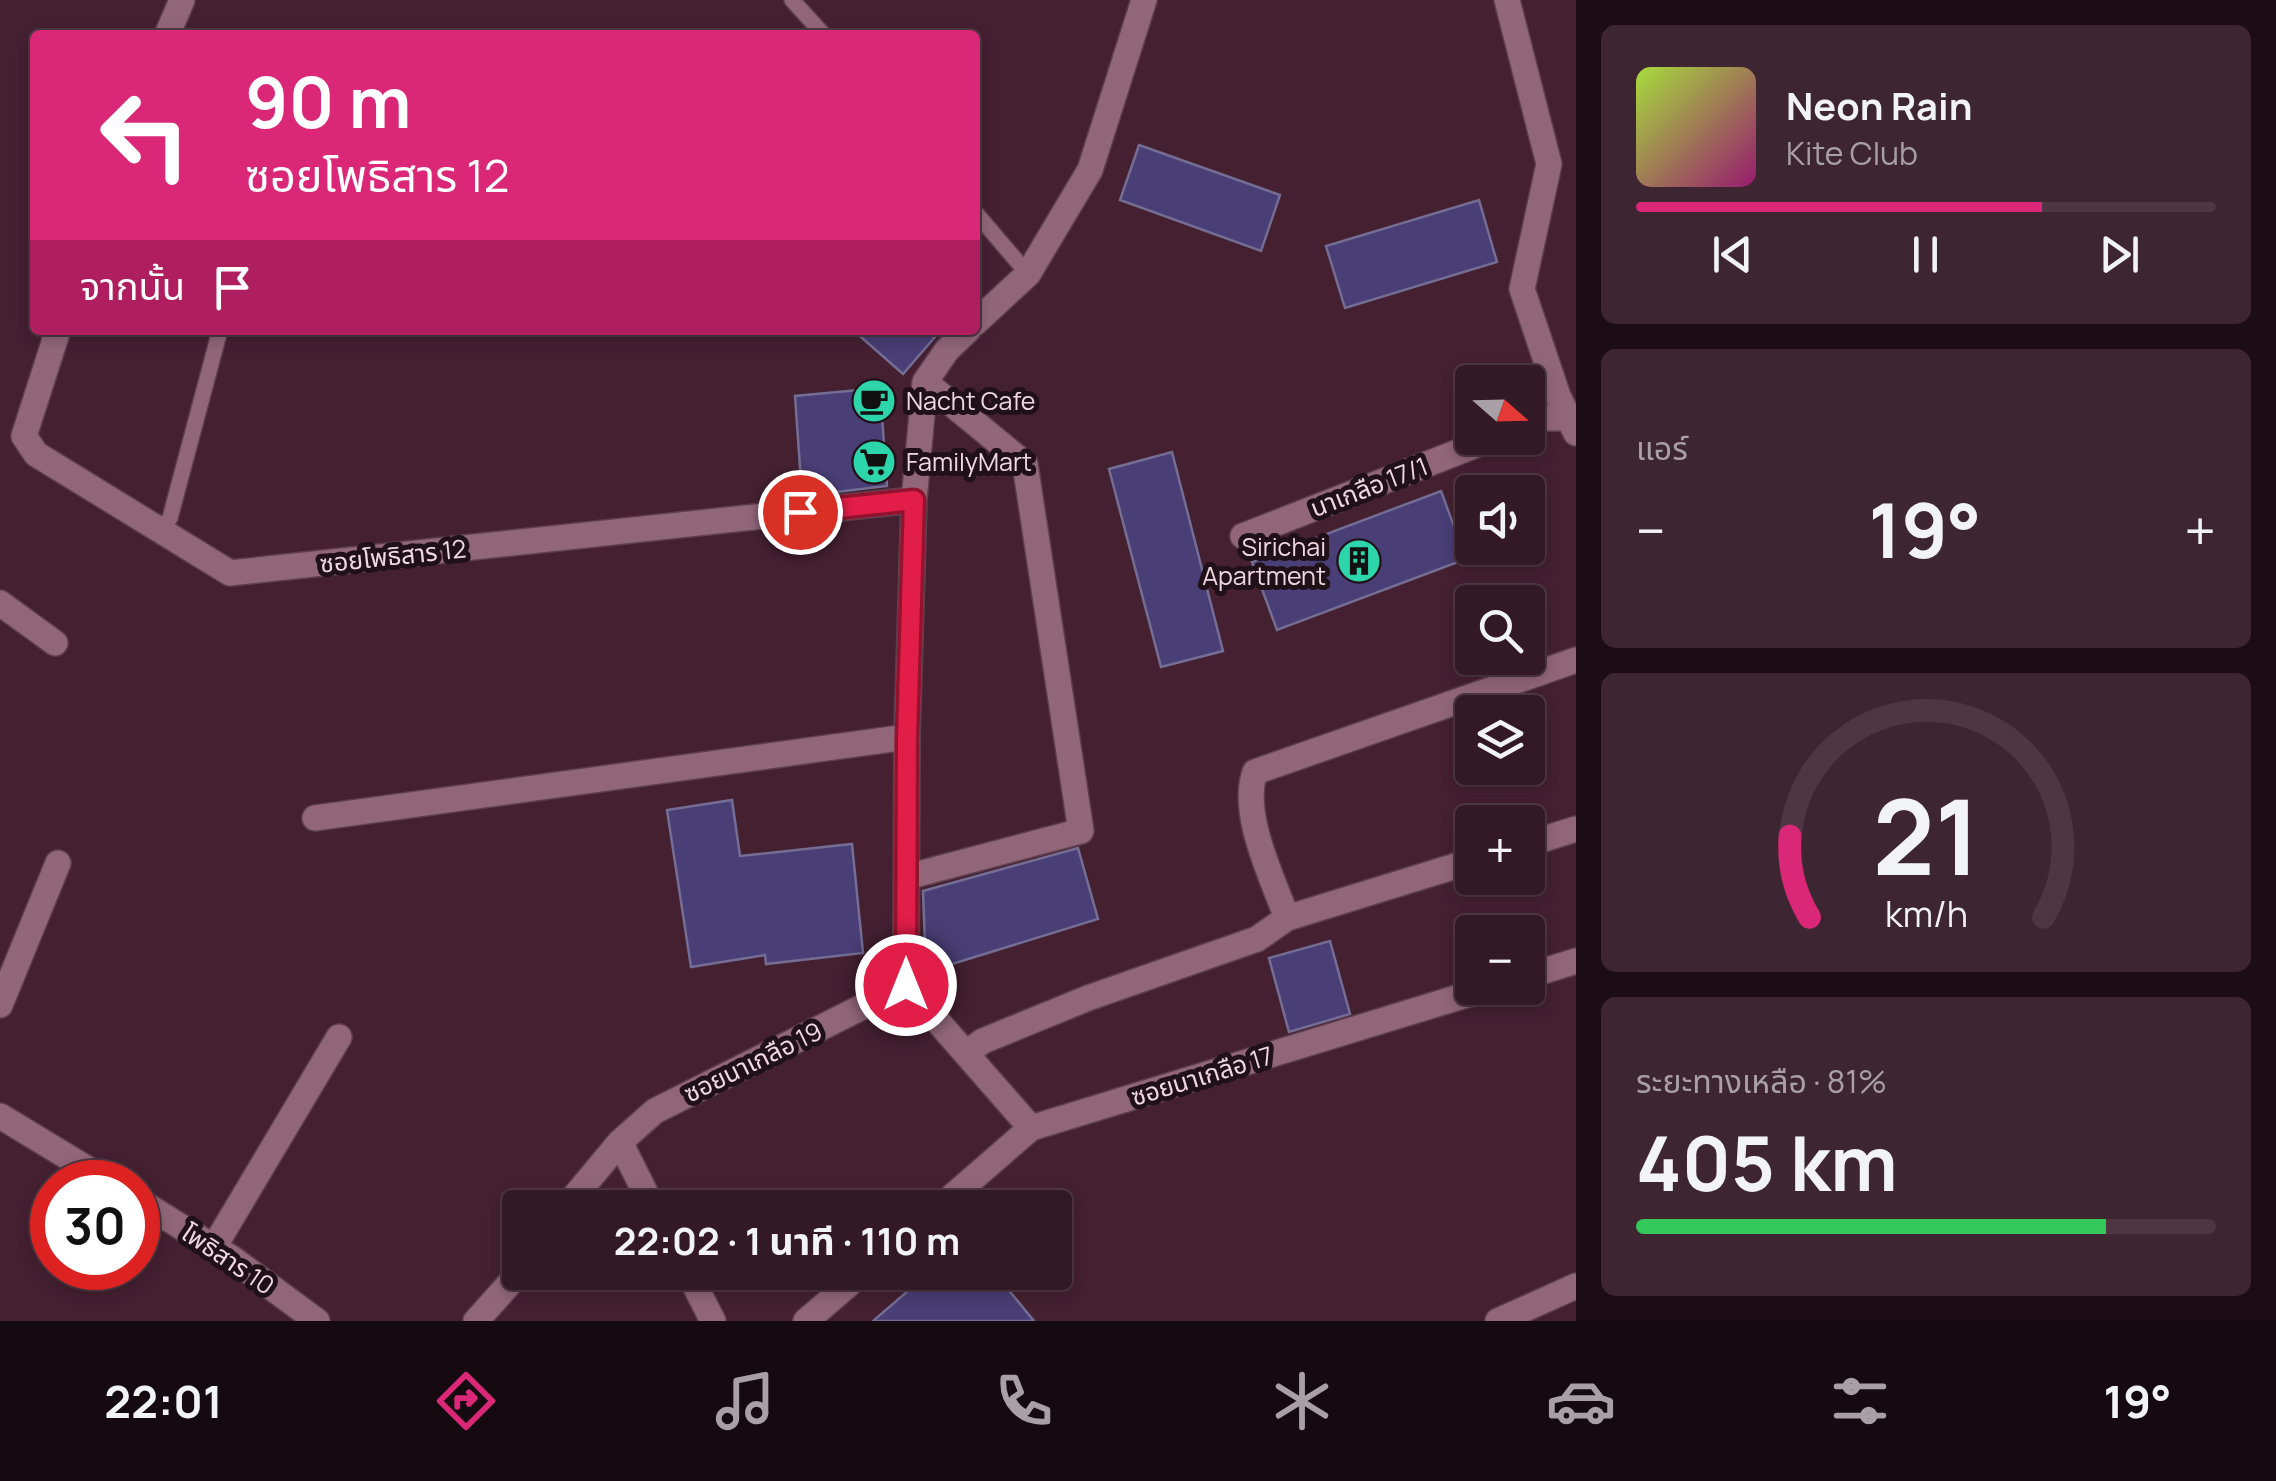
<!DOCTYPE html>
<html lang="th">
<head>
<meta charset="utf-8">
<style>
  :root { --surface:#331825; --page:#3e2532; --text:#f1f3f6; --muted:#a9a0a7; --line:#4e3742; --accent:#db2777 }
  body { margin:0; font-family:Manrope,"Noto Sans Thai",sans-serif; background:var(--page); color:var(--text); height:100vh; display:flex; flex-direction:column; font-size:38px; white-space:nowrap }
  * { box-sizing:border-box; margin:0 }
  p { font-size:32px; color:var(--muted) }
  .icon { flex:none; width:55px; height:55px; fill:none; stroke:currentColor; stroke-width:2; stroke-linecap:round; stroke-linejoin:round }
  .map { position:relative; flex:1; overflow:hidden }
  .sheet { display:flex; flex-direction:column; gap:25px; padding:25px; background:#1c0d14; width:700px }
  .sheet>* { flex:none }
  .hud { position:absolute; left:30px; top:30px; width:950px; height:305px; border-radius:10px; box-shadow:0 5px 15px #0003,0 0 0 2px var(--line); background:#db2777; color:#fff; overflow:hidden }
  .needle { width:65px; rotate:110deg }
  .tools { position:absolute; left:1455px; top:365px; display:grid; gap:20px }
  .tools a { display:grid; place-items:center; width:90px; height:90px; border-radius:10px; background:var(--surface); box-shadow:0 5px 15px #0003,0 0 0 2px var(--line); font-size:50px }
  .speed { position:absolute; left:30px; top:1160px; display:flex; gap:20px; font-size:50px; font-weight:700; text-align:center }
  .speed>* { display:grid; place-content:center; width:130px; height:130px; border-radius:50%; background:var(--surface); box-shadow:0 5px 15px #0003,0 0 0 2px var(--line); line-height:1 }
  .speed .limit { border:15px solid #d22; background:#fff; color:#111 }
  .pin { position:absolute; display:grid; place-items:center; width:85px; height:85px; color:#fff; margin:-42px; border:5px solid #fff; border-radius:50%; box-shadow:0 2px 10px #0007 }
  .me { position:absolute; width:110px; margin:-55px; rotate:0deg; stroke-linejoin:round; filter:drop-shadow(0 0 8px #0008) }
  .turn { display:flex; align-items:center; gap:35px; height:210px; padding:0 50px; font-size:45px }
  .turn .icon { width:130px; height:130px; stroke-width:2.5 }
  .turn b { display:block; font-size:70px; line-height:85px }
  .then { display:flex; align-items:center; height:95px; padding:0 50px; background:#0003; gap:20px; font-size:38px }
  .big { font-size:75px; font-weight:700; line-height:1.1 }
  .sheet .card { flex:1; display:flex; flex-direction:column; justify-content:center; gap:15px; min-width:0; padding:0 35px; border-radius:15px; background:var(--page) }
  .sheet .dial { align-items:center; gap:0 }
  .dial svg { height:260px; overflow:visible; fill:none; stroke:var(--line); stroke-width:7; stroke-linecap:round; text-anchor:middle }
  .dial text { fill:var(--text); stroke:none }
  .song { display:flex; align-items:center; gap:30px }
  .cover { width:120px; height:120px; border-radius:15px; background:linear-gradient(135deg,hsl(80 70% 55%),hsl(320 70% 35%)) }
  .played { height:10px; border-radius:5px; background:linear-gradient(90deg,var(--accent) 70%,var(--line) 70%) }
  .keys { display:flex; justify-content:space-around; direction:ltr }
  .heat { display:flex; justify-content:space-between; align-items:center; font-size:55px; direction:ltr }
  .charge { height:15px; border-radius:8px; background:linear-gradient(90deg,#34c759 81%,var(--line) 0) }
  .trip { position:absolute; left:502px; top:1190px; width:570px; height:100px; border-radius:10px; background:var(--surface); box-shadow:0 5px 15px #0003,0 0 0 2px var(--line); font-weight:700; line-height:100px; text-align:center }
  .tab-bar { display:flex; height:160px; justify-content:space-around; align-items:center; background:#140a0f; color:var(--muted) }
  .tab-bar .icon { width:70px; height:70px }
  .tab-bar .active { color:var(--accent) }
  .tab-bar b { font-size:45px; color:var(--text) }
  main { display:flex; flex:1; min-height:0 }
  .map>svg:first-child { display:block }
  .building { fill:#493e75; stroke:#746e95; stroke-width:2.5 }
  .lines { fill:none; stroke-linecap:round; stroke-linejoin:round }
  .service-casing { stroke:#5d3e4d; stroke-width:18 }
  .minor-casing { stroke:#5d3e4d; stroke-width:28 }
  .service { stroke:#916679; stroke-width:15 }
  .minor { stroke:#916679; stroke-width:25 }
  .route-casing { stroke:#92132f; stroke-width:25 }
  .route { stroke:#e11d48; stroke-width:18 }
  .labels { text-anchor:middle; stroke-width:10; stroke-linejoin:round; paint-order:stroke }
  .poi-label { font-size:25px; fill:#f0d7e1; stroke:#201018; text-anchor:start }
  .street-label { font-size:25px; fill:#f0d7e1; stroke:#201018 }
</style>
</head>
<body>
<main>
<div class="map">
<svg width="1576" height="1321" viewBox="0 0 1576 1321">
  <rect width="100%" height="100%" fill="#442031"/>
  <!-- building -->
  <path class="building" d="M1139 145 1280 195 1261 251 1120 200Z
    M1479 200 1497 262 1345 308 1326 246Z
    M853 330H941L903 374Z
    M880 388 887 486 802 496 795 396Z
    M1172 452 1223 651 1161 667 1109 469Z
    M1441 491 1466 559 1277 630 1252 562Z
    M732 800 740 856 852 844 863 953 766 964 765 955 691 967 667 810Z
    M1078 848 1098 919 926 972 923 891Z
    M1330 941 1350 1014 1289 1032 1269 958Z
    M930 1272H994L1034 1321H873Z"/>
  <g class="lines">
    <defs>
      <path id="service" d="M792 0 824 35
        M975 212 1028 274
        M161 532 170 518 220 330"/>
      <path id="minor" d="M1507 0 1549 164 1522 289 1558 396 1576 433
        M167 35 182 0
        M975 323 1028 274 1090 170 1144 0
        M58 330 24 436 36 454 230 573 914 500
        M1528 425 1544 418H1576
        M1243 536 1494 438
        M0 603 55 643
        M315 818 907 737
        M1528 844 1576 829
        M907 877 1081 831 1025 464 925 382
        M1287 918C1272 877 1240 813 1255 772L1576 660
        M1528 976 1576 961
        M906 985 1031 1128
        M0 1005 58 863
        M966 1053 983 1041 1088 998 1257 939 1287 918 1472 861
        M0 1116 109 1182
        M620 1142 653 1208
        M138 1200 233 1259 317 1321
        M565 1208 620 1142 655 1111 906 985 907 737 914 500 925 382 947 350 968 330
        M939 1208 1031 1128 1489 988
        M214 1247 339 1037
        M688 1272 713 1321
        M476 1321 520 1272
        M806 1321 863 1272
        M1498 1321 1576 1286"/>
    </defs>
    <!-- service casing -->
    <use href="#service" class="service-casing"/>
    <!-- minor casing -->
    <use href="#minor" class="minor-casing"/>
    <!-- service -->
    <use href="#service" class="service"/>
    <!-- minor -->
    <use href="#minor" class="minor"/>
  </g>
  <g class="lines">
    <defs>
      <path id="route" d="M800 512 914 500 907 737 906 985"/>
    </defs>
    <!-- route casing -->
    <use href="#route" class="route-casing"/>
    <!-- route -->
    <use href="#route" class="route"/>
  </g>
  <!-- icons -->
  <defs>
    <symbol id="cafe-disc" viewBox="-11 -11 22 22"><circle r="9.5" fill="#2dd5ab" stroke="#201018"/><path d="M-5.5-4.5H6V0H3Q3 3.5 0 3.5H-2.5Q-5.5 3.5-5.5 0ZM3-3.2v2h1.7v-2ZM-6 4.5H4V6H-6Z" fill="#111"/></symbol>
    <symbol id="supermarket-disc" viewBox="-11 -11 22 22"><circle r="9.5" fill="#2dd5ab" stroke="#201018"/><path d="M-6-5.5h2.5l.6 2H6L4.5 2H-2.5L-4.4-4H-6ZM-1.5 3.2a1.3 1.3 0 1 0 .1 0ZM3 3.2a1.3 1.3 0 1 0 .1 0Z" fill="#111"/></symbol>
    <symbol id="building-disc" viewBox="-11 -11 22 22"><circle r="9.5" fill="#2dd5ab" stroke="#201018"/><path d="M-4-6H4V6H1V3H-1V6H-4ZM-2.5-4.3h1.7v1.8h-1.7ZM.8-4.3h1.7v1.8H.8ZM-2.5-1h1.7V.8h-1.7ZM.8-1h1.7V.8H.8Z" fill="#111"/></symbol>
  </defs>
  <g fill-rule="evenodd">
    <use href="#cafe-disc" x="849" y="376" width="50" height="50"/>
    <use href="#supermarket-disc" x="849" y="437" width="50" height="50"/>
    <use href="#building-disc" x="1334" y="536" width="50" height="50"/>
  </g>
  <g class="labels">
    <!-- poi labels -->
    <g class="poi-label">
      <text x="906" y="410">Nacht Cafe</text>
      <text x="906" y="471">FamilyMart</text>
      <text x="1326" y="556" text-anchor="end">Sirichai<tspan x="1326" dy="29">Apartment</tspan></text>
    </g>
    <!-- street labels -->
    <g class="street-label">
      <text transform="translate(1369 487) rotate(-21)" y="9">นาเกลือ 17/1</text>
      <text transform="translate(393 556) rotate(-6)" y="9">ซอยโพธิสาร 12</text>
      <text transform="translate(753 1062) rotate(-26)" y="9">ซอยนาเกลือ 19</text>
      <text transform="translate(1202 1076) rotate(-17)" y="9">ซอยนาเกลือ 17</text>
      <text transform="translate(228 1259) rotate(34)" y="9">โพธิสาร 10</text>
    </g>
  </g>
</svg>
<div class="tools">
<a><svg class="needle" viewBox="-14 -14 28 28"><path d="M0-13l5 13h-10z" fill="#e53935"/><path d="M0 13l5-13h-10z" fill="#a9a0a7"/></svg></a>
<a><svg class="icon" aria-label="sound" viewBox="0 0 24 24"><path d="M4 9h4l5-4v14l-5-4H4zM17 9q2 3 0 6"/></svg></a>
<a><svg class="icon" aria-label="search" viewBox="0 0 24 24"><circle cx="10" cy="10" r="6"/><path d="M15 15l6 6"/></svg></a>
<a><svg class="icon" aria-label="layers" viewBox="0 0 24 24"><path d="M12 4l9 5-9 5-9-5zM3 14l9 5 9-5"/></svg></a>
<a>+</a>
<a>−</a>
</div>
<div class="speed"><div class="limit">30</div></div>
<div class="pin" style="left:800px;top:512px;background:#d93025"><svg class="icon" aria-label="arrive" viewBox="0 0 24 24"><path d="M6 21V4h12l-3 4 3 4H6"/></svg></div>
<svg class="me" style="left:906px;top:985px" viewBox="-20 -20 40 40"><circle r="17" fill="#e11d48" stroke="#fff" stroke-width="3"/><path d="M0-11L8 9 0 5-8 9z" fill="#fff"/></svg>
<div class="trip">22:02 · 1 นาที · 110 m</div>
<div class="hud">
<div class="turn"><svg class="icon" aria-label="left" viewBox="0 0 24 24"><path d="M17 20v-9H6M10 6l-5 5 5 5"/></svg><div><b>90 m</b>ซอยโพธิสาร 12</div></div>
<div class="then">จากนั้น<svg class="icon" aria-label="arrive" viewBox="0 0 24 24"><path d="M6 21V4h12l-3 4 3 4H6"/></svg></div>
</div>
</div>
<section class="sheet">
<div class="card">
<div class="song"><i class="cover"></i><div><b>Neon Rain</b><p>Kite Club</p></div></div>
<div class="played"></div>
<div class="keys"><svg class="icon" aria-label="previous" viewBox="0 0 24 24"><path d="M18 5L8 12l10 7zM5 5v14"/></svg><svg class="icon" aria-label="pause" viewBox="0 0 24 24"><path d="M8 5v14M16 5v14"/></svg><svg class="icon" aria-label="next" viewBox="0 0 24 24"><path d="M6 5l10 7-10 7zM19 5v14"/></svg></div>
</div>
<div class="card"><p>แอร์</p>
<div class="heat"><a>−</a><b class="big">19°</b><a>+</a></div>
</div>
<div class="card dial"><svg viewBox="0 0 100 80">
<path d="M14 69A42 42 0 1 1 86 69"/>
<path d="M14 69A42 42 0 0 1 8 44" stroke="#db2777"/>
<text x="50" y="56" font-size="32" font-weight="700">21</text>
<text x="50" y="72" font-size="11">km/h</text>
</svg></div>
<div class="card"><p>ระยะทางเหลือ · 81%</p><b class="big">405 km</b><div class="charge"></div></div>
</section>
</main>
<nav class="tab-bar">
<b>22:01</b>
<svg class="icon active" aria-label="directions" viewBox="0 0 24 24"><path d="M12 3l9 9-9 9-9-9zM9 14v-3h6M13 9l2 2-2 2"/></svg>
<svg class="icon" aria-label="music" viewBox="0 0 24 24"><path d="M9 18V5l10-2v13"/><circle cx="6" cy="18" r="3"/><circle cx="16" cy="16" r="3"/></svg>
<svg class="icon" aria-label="phone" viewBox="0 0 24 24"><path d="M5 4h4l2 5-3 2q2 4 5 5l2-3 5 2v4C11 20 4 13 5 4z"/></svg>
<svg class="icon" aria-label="climate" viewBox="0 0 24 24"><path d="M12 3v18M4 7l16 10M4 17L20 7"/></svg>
<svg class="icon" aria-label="car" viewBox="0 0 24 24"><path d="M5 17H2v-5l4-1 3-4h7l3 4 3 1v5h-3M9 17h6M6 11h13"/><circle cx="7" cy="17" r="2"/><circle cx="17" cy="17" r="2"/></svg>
<svg class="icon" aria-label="filters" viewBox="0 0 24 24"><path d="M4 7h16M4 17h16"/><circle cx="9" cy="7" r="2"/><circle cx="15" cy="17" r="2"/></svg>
<b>19°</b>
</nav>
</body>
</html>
